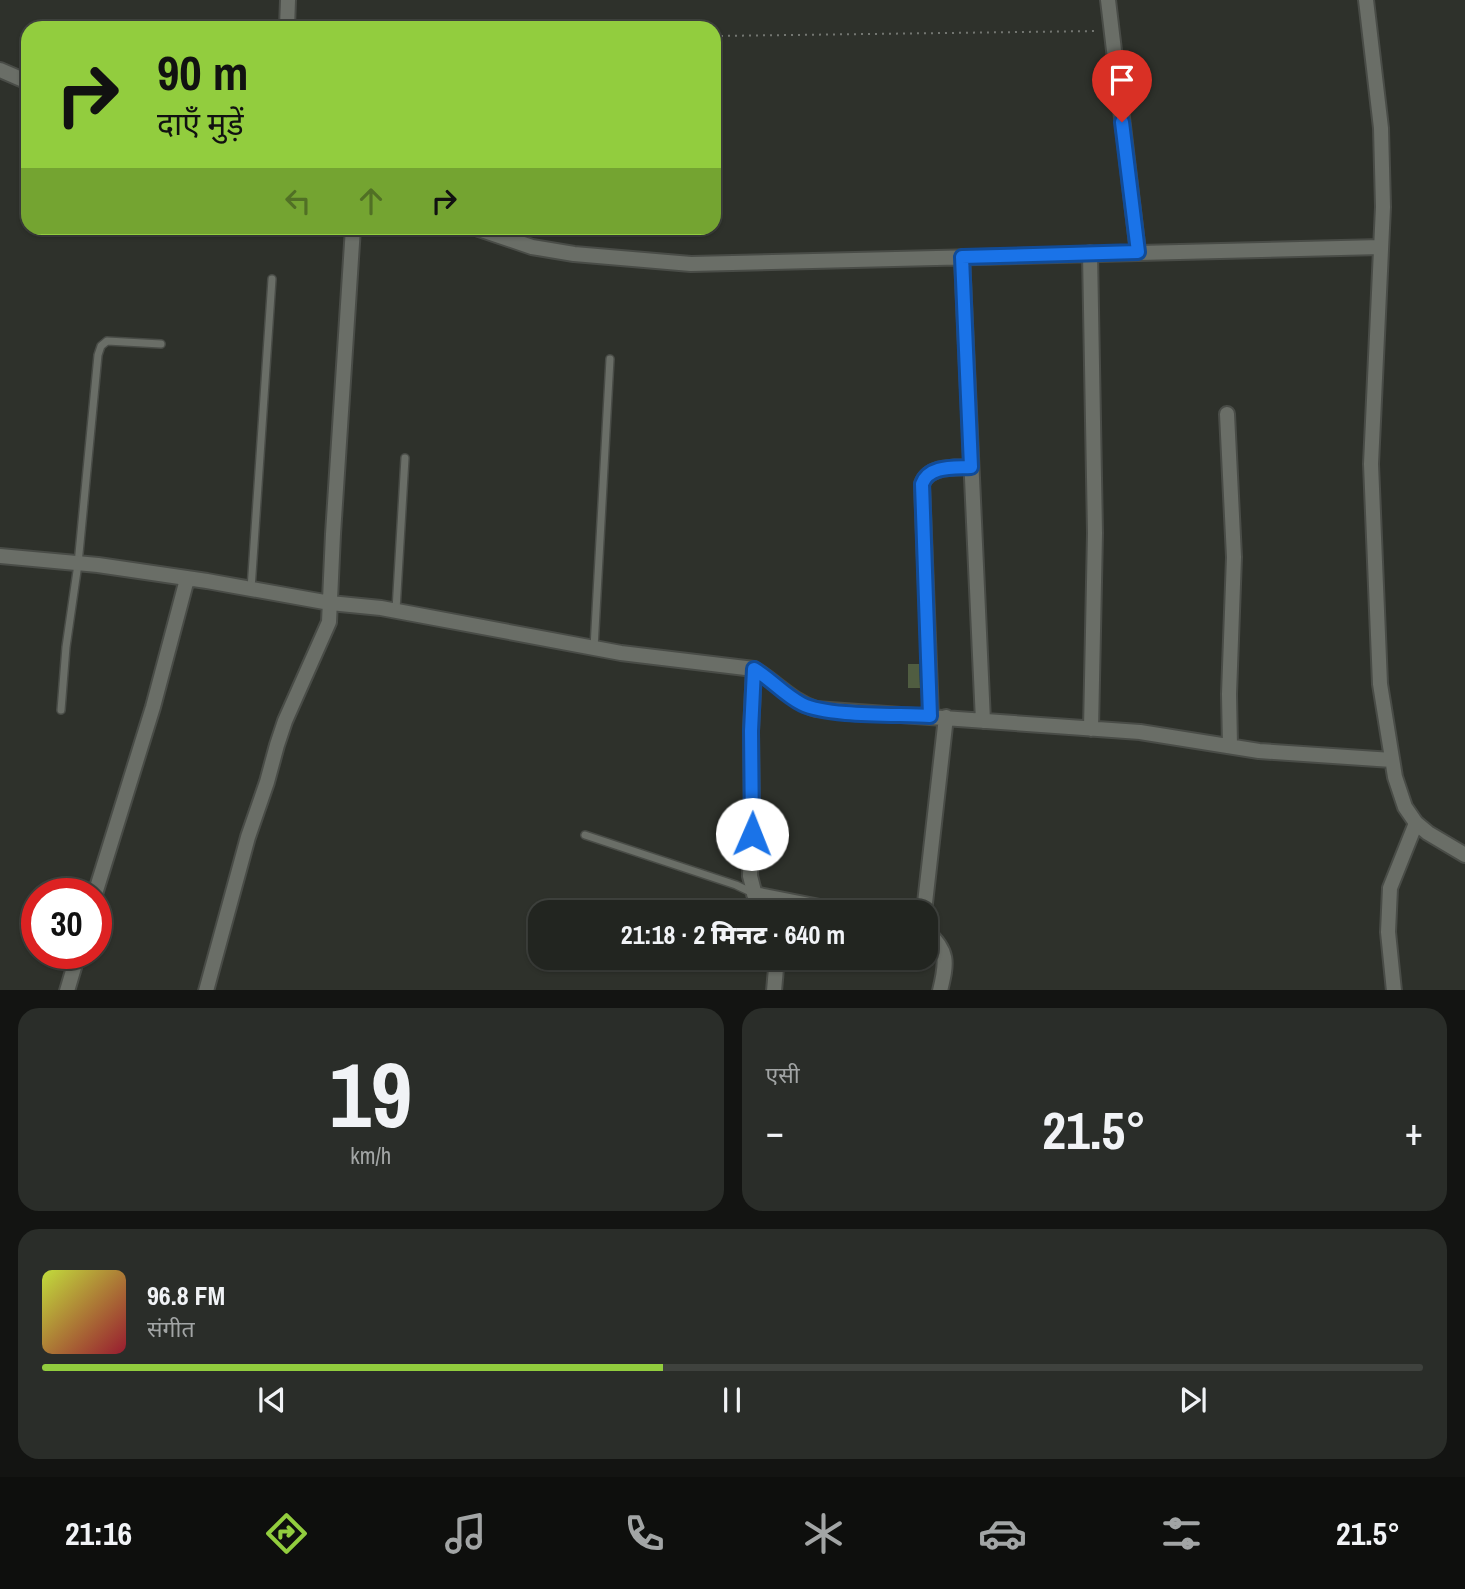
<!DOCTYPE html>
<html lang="hi">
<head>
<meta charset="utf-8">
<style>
  :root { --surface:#222520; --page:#2a2d29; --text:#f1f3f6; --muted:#a2a5a5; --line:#3f423e; --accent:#92cd3e }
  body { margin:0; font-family:"Archivo Narrow","Noto Sans Devanagari",sans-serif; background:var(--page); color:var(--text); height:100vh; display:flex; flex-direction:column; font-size:26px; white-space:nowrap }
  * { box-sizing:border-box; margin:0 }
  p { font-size:23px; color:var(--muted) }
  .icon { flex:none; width:38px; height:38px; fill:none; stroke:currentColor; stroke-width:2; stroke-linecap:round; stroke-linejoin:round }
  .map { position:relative; height:990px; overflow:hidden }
  .details { display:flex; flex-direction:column; gap:18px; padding:18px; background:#131412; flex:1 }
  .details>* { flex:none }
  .banner { position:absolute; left:21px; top:21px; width:700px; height:214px; border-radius:21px; box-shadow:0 2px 5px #0004,0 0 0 2px var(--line); background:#92cd3e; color:#111; overflow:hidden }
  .speed { position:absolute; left:21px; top:878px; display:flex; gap:14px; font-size:35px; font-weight:700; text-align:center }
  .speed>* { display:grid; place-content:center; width:91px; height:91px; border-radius:50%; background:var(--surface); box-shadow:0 2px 5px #0004,0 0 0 2px var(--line); line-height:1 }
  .speed .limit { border:10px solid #d22; background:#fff; color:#111 }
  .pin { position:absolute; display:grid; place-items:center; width:60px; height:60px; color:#fff; margin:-72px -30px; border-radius:50% 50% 50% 0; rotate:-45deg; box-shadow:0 0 7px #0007 }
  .pin .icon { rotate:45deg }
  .me { position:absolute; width:77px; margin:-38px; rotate:1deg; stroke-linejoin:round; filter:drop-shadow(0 0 5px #0008) }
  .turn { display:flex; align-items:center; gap:24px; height:147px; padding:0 21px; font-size:32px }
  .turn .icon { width:91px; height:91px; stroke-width:2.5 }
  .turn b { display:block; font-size:49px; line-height:60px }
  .lanes { display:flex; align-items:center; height:66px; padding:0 21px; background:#0003; justify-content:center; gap:35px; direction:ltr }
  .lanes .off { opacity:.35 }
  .big { font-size:52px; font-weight:800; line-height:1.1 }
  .details .widget { flex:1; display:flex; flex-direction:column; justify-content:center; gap:10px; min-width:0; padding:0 24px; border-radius:21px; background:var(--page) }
  .details .dial { align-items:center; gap:0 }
  .dial b { font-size:91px; line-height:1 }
  .song { display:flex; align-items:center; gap:21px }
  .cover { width:84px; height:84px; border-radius:10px; background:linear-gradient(135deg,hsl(70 70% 55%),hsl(350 70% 35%)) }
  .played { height:7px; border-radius:4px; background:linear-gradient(90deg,var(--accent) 45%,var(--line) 45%) }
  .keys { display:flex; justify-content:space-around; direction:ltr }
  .heat { display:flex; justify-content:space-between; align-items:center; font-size:38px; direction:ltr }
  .details .tiles { flex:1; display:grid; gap:18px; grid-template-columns:1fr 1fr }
  .widget:last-child { grid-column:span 2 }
  .trip { position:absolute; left:528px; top:900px; width:410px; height:70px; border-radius:21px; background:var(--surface); box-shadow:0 2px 5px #0004,0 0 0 2px var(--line); font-weight:800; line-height:70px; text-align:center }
  .tab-bar { display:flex; height:112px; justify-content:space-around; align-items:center; background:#0e0f0d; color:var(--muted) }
  .tab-bar .icon { width:49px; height:49px }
  .tab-bar .current { color:var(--accent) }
  .tab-bar b { font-size:32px; color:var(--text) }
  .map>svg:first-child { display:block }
  .building { fill:#505d41 }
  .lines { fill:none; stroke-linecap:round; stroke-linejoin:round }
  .lane-casing { stroke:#494c47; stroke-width:10 }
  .street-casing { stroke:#494c47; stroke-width:18 }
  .path { stroke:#737671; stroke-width:2; stroke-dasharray:2 5; stroke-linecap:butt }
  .lane { stroke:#6a6e67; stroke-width:7 }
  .street { stroke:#6a6e67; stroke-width:14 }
  .route-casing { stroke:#114b97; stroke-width:18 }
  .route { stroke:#1a73e8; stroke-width:12 }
</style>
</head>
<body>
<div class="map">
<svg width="1465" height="991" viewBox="0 0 1465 991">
  <rect width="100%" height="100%" fill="#2e312b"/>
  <!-- building -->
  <path class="building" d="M908 664H919L920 688H908Z"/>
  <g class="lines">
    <defs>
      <path id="lane" d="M251 589 272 279
        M396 610 405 458
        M594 648 610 359
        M61 710 66 647 78 564 98 355 101 346 107 341 161 344
        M585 835 736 885 753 893"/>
      <path id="street" d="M1108 0 1138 252
        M1366 0 1381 128 1383 207 1371 464 1380 684 1395 777 1405 807 1416 823 1428 833 1465 855
        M287 28 288 0
        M0 70 28 82
        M476 228 532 247 574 254 691 264 1381 247
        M1090 253 1095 533 1091 729
        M962 257 983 721
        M1227 414 1234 557 1229 694 1230 746
        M0 556 98 565 207 581 330 603 381 608 621 653 754 669C776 682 791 701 816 709L1140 732 1259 751 1392 760
        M754 669 751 731 752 812 750 876 757 903 764 912
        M931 716 922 484C929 465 954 468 971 467
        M95 894 153 707 187 579
        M754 894 845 912
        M924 912 946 717
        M926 931C949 951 947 962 940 991
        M67 991 78 954
        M206 991 248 837 267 782 277 745 285 721 329 622 333 534 353 228
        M774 991 777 957
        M1394 991 1388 932 1390 888 1416 823"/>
    </defs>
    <!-- lane casing -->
    <use href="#lane" class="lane-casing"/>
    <!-- street casing -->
    <use href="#street" class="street-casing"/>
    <!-- path -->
    <path class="path" d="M714 36 1098 31"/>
    <!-- lane -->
    <use href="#lane" class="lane"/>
    <!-- street -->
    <use href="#street" class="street"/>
  </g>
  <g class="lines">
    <defs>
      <path id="route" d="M752 834 751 731 754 669C771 679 784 695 802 704 828 717 899 714 930 716L922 484C929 465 954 468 971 467L962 257 1138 252 1122 122"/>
    </defs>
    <!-- route casing -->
    <use href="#route" class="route-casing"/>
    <!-- route -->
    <use href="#route" class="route"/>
  </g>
</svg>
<div class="speed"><div class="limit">30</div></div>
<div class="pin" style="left:1122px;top:122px;background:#d93025"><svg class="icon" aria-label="arrive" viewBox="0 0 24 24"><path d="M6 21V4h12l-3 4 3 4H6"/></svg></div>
<svg class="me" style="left:752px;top:834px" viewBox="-20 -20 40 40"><circle r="19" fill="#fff"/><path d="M0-13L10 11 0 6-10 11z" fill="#1a73e8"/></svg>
<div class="trip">21:18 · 2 मिनट · 640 m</div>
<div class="banner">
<div class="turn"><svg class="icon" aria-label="right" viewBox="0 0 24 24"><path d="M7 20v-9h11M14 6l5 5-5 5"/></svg><div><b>90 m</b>दाएँ मुड़ें</div></div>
<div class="lanes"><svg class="icon off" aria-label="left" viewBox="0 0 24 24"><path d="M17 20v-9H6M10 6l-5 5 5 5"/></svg><svg class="icon off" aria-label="ahead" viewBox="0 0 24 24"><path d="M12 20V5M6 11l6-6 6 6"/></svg><svg class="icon" aria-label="right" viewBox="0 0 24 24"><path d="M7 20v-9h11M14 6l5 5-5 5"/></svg></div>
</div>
</div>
<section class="details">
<div class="tiles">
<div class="widget dial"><b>19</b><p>km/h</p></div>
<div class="widget"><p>एसी</p>
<div class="heat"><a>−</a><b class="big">21.5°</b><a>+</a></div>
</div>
<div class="widget">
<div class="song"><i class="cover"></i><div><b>96.8 FM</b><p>संगीत</p></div></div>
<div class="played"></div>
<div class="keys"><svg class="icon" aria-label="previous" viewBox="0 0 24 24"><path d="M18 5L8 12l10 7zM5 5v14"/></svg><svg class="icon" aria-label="pause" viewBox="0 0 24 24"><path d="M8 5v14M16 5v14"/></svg><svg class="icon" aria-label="next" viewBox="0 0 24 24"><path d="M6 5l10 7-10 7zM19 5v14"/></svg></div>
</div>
</div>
</section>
<nav class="tab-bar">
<b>21:16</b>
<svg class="icon current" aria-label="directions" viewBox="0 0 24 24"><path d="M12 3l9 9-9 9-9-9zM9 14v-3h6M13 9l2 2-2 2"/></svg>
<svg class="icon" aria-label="music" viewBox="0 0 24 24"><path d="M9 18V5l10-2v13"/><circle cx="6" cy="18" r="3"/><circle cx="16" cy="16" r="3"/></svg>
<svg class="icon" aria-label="phone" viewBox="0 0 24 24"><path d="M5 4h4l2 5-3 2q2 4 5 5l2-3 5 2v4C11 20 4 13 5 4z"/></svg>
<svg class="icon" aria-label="climate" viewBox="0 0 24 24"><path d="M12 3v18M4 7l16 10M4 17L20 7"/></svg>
<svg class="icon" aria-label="car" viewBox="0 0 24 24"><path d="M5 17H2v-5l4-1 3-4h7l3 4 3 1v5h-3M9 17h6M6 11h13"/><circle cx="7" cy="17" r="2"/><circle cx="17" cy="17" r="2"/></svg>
<svg class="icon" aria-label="filters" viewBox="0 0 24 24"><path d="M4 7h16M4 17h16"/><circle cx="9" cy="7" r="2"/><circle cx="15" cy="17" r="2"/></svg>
<b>21.5°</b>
</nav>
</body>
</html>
